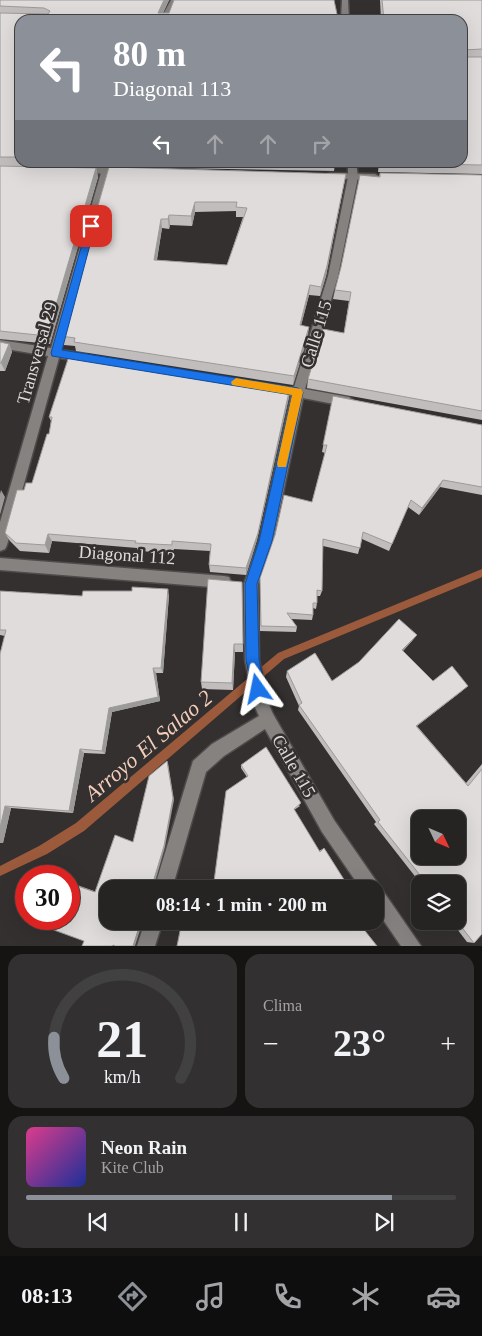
<!DOCTYPE html>
<html lang="es">
<head>
<meta charset="utf-8">
<style>
  :root { --surface:#262423; --page:#323030; --text:#f1f3f6; --muted:#a4a4a6; --line:#424141; --accent:#8c9099 }
  body { margin:0; font-family:"Times New Roman",serif; background:var(--page); color:var(--text); height:100vh; display:flex; flex-direction:column; font-size:19px; white-space:nowrap }
  * { box-sizing:border-box; margin:0 }
  p { font-size:16px; color:var(--muted) }
  .icon { flex:none; width:28px; height:28px; fill:none; stroke:currentColor; stroke-width:2; stroke-linecap:round; stroke-linejoin:round }
  .map { position:relative; height:946px; overflow:hidden }
  .drawer { display:flex; flex-direction:column; gap:8px; padding:8px; background:#151413; flex:1 }
  .drawer>* { flex:none }
  .hud { position:absolute; left:15px; top:15px; width:452px; height:152px; border-radius:15px; box-shadow:0 5px 20px #0002,0 0 0 1px var(--line); background:#8c9099; color:#fff; overflow:hidden }
  .needle { width:32px; rotate:134deg }
  .tools { position:absolute; left:411px; top:810px; display:grid; gap:10px }
  .tools a { display:grid; place-items:center; width:55px; height:55px; border-radius:10px; background:var(--surface); box-shadow:0 5px 20px #0002,0 0 0 1px var(--line); font-size:25px }
  .speed { position:absolute; left:15px; top:865px; display:flex; gap:10px; font-size:25px; font-weight:700; text-align:center }
  .speed>* { display:grid; place-content:center; width:65px; height:65px; border-radius:50%; background:var(--surface); box-shadow:0 5px 20px #0002,0 0 0 1px var(--line); line-height:1 }
  .speed .limit { border:8px solid #d22; background:#fff; color:#111 }
  .pin { position:absolute; display:grid; place-items:center; width:42px; height:42px; color:#fff; margin:-21px; border-radius:10px; box-shadow:0 2px 8px #0006 }
  .me { position:absolute; width:55px; margin:-28px; rotate:348deg; stroke-linejoin:round; filter:drop-shadow(0 0 4px #0008) }
  .turn { display:flex; align-items:center; gap:18px; height:105px; padding:0 15px; font-size:22px }
  .turn .icon { width:65px; height:65px; stroke-width:2.5 }
  .turn b { display:block; font-size:35px; line-height:42px }
  .lanes { display:flex; align-items:center; height:48px; padding:0 15px; background:#0003; justify-content:center; gap:25px; direction:ltr }
  .lanes .off { opacity:.35 }
  .big { font-size:38px; font-weight:700; line-height:1.1 }
  .drawer .widget { flex:1; display:flex; flex-direction:column; justify-content:center; gap:8px; min-width:0; padding:0 18px; border-radius:15px; background:var(--page) }
  .drawer .dial { align-items:center; gap:0 }
  .dial svg { height:130px; overflow:visible; fill:none; stroke:var(--line); stroke-width:7; stroke-linecap:round; text-anchor:middle }
  .dial text { fill:var(--text); stroke:none }
  .song { display:flex; align-items:center; gap:15px }
  .cover { width:60px; height:60px; border-radius:8px; background:linear-gradient(135deg,hsl(330 70% 55%),hsl(230 70% 35%)) }
  .played { height:5px; border-radius:2px; background:linear-gradient(90deg,var(--accent) 85%,var(--line) 85%) }
  .keys { display:flex; justify-content:space-around; direction:ltr }
  .heat { display:flex; justify-content:space-between; align-items:center; font-size:28px; direction:ltr }
  .drawer .tiles { flex:1; display:grid; gap:8px; grid-template-columns:1fr 1fr }
  .widget:last-child { grid-column:span 2 }
  .trip { position:absolute; left:99px; top:880px; width:285px; height:50px; border-radius:15px; background:var(--surface); box-shadow:0 5px 20px #0002,0 0 0 1px var(--line); font-weight:700; line-height:50px; text-align:center }
  .dock { display:flex; height:80px; justify-content:space-around; align-items:center; background:#0f0e0e; color:var(--muted) }
  .dock .icon { width:35px; height:35px }
  .dock .on { color:var(--accent) }
  .dock b { font-size:22px; color:var(--text) }
  .map>svg:first-child { display:block }
  .lines { fill:none; stroke-linecap:round; stroke-linejoin:round }
  .stream { fill:#9b5a3b; fill-rule:evenodd }
  .minor-casing { stroke:#4e4b4a; stroke-width:3 }
  .tertiary-casing { stroke:#4e4b4a; stroke-width:3 }
  .minor { fill:#858280; fill-rule:evenodd }
  .tertiary { fill:#858280; fill-rule:evenodd }
  .wall { fill:#c0bdbc; fill-rule:evenodd }
  .shaded-wall { fill:#9c9a99 }
  .building { fill:#dfdcdb; stroke:#9c9a99; fill-rule:evenodd }
  .route { fill:#1a73e8; stroke:#114b97 }
  .slow { fill:#f59e0b }
  .labels { text-anchor:middle; stroke-width:5; stroke-linejoin:round; paint-order:stroke }
  .street-label { font-size:18px; fill:#dedcdb; stroke:#33302f }
  .near-water-label { font-size:22px; font-style:italic; fill:#f4cdbb; stroke:#33302f }
</style>
</head>
<body>
<div class="map">
<svg width="482" height="946" viewBox="0 0 482 946">
  <rect width="100%" height="100%" fill="#33302f"/>
  <g class="lines">
    <!-- stream -->
    <path class="stream" d="M482 569V577L284 659 84 831 47 854 0 876V866L39 846 76 823 278 653Z"/>
    <defs>
      <path id="minor" d="M171 0H177L168 20H160Z
        M342 0H348L349 20H341Z
        M104 162H113L61 350 86 354 92 358 86 362 59 358 7 545 5 549 0 551V522L48 356 0 348V340L51 348Z
        M348 162H356L358 177 338 276 305 389 349 397 355 402 349 407 303 398 273 541 258 584 259 660 268 702 273 714 334 820 421 946H401L375 908V889H361L322 832 265 729 224 756 206 772 172 889H154L193 761 212 744 259 716 253 703 245 660 244 584 259 541 291 396 286 394 284 391 286 388 294 387 328 276 348 177Z
        M0 558 224 576 229 577 231 582 229 587 224 588 0 570Z
        M145 921H163L155 946H137Z"/>
      <path id="tertiary" d="M80 168H125L129 171 125 174 77 173V169Z
        M330 173 375 174 380 177 375 180 327 178V174Z"/>
    </defs>
    <!-- minor casing -->
    <use href="#minor" class="minor-casing"/>
    <!-- tertiary casing -->
    <use href="#tertiary" class="tertiary-casing"/>
    <!-- minor -->
    <use href="#minor" class="minor"/>
    <!-- tertiary -->
    <use href="#tertiary" class="tertiary"/>
  </g>
  <!-- wall -->
  <path class="wall" d="M0 0H169L163 13 337 14 20 20V162H102L101 167 0 166Z
    M380 0H482V174L378 172 379 162H462V20H381Z
    M113 162H335V163L334 171 114 167Z
    M0 166 96 168 98 177 50 344 0 339Z
    M109 167 346 174 326 276 320 296 309 295 301 325 308 336 293 385 76 351 75 346 64 345 61 336ZM236 211V217H243L227 265 157 260 162 228 169 229 170 225 192 226 195 212Z
    M380 173 482 175V420L307 388 308 379 344 333 349 301 333 299 335 290 379 177Z
    M0 342 9 344 12 352 5 371H0Z
    M290 387 289 397 257 540 246 575 210 572 209 565 210 551 174 549 173 553 138 551 137 548 52 541 49 553 20 551 10 541 5 533 24 490 32 483 49 434 51 421 49 417Z
    M333 396 482 425V495L440 487 419 515 408 507 389 551 362 539 358 554 323 546 322 591 320 596H317V603L316 609 313 608V615L312 620 291 619 297 627 296 632 260 631V578L312 502 325 453 322 452Z
    M242 582 243 652H235L233 690 202 689 201 682Z
    M0 591 82 596 169 595 163 673H156L160 701 112 712 105 754 84 753 73 813 11 808 3 843H0V653L5 636 0 635Z
    M417 635 412 641 403 651 433 681 462 691 417 726 466 783 482 764V934L474 943 467 942 451 921H458V884H421L374 824 376 822 298 710 299 706 286 677 287 671 332 681Z
    M241 765 300 806 294 810 319 851 324 848 350 889 247 777 241 768Z"/>
  <!-- shaded-wall -->
  <path class="shaded-wall" d="M164 0H169L159 20 158 13Z
    M96 168 98 177 50 344 47 336Z
    M346 174 326 276 320 296 321 287Z
    M195 202V212L192 226 191 216Z
    M169 215 170 225 169 229 168 219Z
    M161 219 162 228 155 270 154 260Z
    M310 285 309 295 299 334 300 325Z
    M309 327 308 336 293 385 294 376Z
    M9 344 12 352 5 371 1 363Z
    M290 387 289 397 257 540 246 575V568Z
    M443 480 440 487 419 515 422 508Z
    M1 490 5 497 0 515V494Z
    M48 534 52 541 49 553 45 545Z
    M168 589 169 595 163 673 161 668Z
    M417 635 412 641 398 656 402 650Z
    M234 644 235 652 233 690 232 683Z
    M153 668 156 673 160 701 112 712 105 754 102 751 109 708Z
    M468 686 462 691 412 730 416 726Z
    M80 749 84 753 73 813 69 811Z
    M167 761 168 763 174 800 165 847 153 889H151Z
    M5 806 11 808 3 843H0V828Z
    M69 882 97 892H95L69 883Z
    M141 921H143L135 946H133Z"/>
  <!-- building -->
  <path class="building" d="M0 0H164L158 13H169L174 0H334L337 14V20H20V157H0V13L48 14 50 11 44 8 0 6Z
    M382 0H482V49L463 50V55L464 57H482V165L380 163 462 162V20H384Z
    M0 166 96 168 47 336 0 331Z
    M109 167 346 174 327 266 321 287 310 285 300 325 309 327 294 376 74 342 75 338 61 336ZM195 202H237L236 207 247 208 227 265 154 260 161 219H168L169 215 191 216Z
    M380 173 482 175V411L308 379 323 329 344 333 351 292 335 290 341 267 360 175 380 177Z
    M0 342 9 344 1 363H0Z
    M70 353 290 387 258 533 246 568 209 565 211 544 172 541V545L135 543 136 541 48 534 45 545 16 543 5 533 17 490H24L26 483H32L47 434H49L52 417H49Z
    M333 396 482 425V487L443 480 422 508 411 500 392 544 363 532 360 548 323 539 322 591 317 590V603H313V615L287 613 297 627 261 626 260 578 275 535 284 495 312 502 327 445H323Z
    M208 579 242 582 243 644H234L232 683 201 682Z
    M132 587 168 589 161 668H153L158 697 109 708 102 751 80 749 69 811 5 806 0 828V654L6 630H0V591L82 596 83 591H132Z
    M399 619 417 635 402 650 433 681 452 666 468 686 416 726 468 786 482 769V934L474 943 457 921H458V884H427L378 822 380 820 299 705 302 703 287 671 315 653 332 681 359 662ZM420 819H458V856H420Z
    M266 747 301 803 294 809 320 852 324 848 350 889H213L226 791 248 776 241 765Z
    M167 761 173 798 164 846 151 889H108V921H141L133 946H115L113 945 112 946H82L84 941 43 926 46 919H69V883L95 892 115 835 133 842 149 776Z
    M191 884 206 889H190Z
    M182 921H369L362 927 377 946H177Z"/>
  <!-- route -->
  <path class="route" d="M88 223H91L95 226 62 350 298 388 303 392 272 541 257 584 259 660 265 689 263 693 258 695 253 693 246 660 245 584 259 541 292 395 52 356 51 353Z"/>
  <!-- slow -->
  <path class="slow" d="M236 378 301 389 303 392 286 467H278L277 464 292 395 232 385 231 382Z"/>
  <g class="labels">
    <!-- street labels -->
    <g class="street-label">
      <text transform="translate(316 334) rotate(-73)" y="6">Calle 115</text>
      <text transform="translate(37 353) rotate(-74)" y="6">Transversal 29</text>
      <text transform="translate(127 555) rotate(4)" y="6">Diagonal 112</text>
      <text transform="translate(294 766) rotate(60)" y="6">Calle 115</text>
    </g>
    <!-- near-water labels -->
    <g class="near-water-label">
      <text transform="translate(148 745) rotate(-40)" y="8">Arroyo El Salao 2</text>
    </g>
  </g>
</svg>
<div class="tools">
<a><svg class="needle" viewBox="-14 -14 28 28"><path d="M0-13l5 13h-10z" fill="#e53935"/><path d="M0 13l5-13h-10z" fill="#a4a4a6"/></svg></a>
<a><svg class="icon" aria-label="layers" viewBox="0 0 24 24"><path d="M12 4l9 5-9 5-9-5zM3 14l9 5 9-5"/></svg></a>
</div>
<div class="speed"><div class="limit">30</div></div>
<div class="pin" style="left:91px;top:226px;background:#d93025"><svg class="icon" aria-label="arrive" viewBox="0 0 24 24"><path d="M6 21V4h12l-3 4 3 4H6"/></svg></div>
<svg class="me" style="left:258px;top:689px" viewBox="-20 -20 40 40"><path d="M0-17L14 15 0 8-14 15z" fill="#1a73e8" stroke="#fff" stroke-width="4"/></svg>
<div class="trip">08:14 · 1 min · 200 m</div>
<div class="hud">
<div class="turn"><svg class="icon" aria-label="left" viewBox="0 0 24 24"><path d="M17 20v-9H6M10 6l-5 5 5 5"/></svg><div><b>80 m</b>Diagonal 113</div></div>
<div class="lanes"><svg class="icon" aria-label="left" viewBox="0 0 24 24"><path d="M17 20v-9H6M10 6l-5 5 5 5"/></svg><svg class="icon off" aria-label="ahead" viewBox="0 0 24 24"><path d="M12 20V5M6 11l6-6 6 6"/></svg><svg class="icon off" aria-label="ahead" viewBox="0 0 24 24"><path d="M12 20V5M6 11l6-6 6 6"/></svg><svg class="icon off" aria-label="right" viewBox="0 0 24 24"><path d="M7 20v-9h11M14 6l5 5-5 5"/></svg></div>
</div>
</div>
<section class="drawer">
<div class="tiles">
<div class="widget dial"><svg viewBox="0 0 100 80">
<path d="M14 69A42 42 0 1 1 86 69"/>
<path d="M14 69A42 42 0 0 1 8 44" stroke="#8c9099"/>
<text x="50" y="56" font-size="32" font-weight="700">21</text>
<text x="50" y="72" font-size="11">km/h</text>
</svg></div>
<div class="widget"><p>Clima</p>
<div class="heat"><a>−</a><b class="big">23°</b><a>+</a></div>
</div>
<div class="widget">
<div class="song"><i class="cover"></i><div><b>Neon Rain</b><p>Kite Club</p></div></div>
<div class="played"></div>
<div class="keys"><svg class="icon" aria-label="previous" viewBox="0 0 24 24"><path d="M18 5L8 12l10 7zM5 5v14"/></svg><svg class="icon" aria-label="pause" viewBox="0 0 24 24"><path d="M8 5v14M16 5v14"/></svg><svg class="icon" aria-label="next" viewBox="0 0 24 24"><path d="M6 5l10 7-10 7zM19 5v14"/></svg></div>
</div>
</div>
</section>
<nav class="dock">
<b>08:13</b>
<svg class="icon on" aria-label="directions" viewBox="0 0 24 24"><path d="M12 3l9 9-9 9-9-9zM9 14v-3h6M13 9l2 2-2 2"/></svg>
<svg class="icon" aria-label="music" viewBox="0 0 24 24"><path d="M9 18V5l10-2v13"/><circle cx="6" cy="18" r="3"/><circle cx="16" cy="16" r="3"/></svg>
<svg class="icon" aria-label="phone" viewBox="0 0 24 24"><path d="M5 4h4l2 5-3 2q2 4 5 5l2-3 5 2v4C11 20 4 13 5 4z"/></svg>
<svg class="icon" aria-label="climate" viewBox="0 0 24 24"><path d="M12 3v18M4 7l16 10M4 17L20 7"/></svg>
<svg class="icon" aria-label="car" viewBox="0 0 24 24"><path d="M5 17H2v-5l4-1 3-4h7l3 4 3 1v5h-3M9 17h6M6 11h13"/><circle cx="7" cy="17" r="2"/><circle cx="17" cy="17" r="2"/></svg>
</nav>
</body>
</html>
